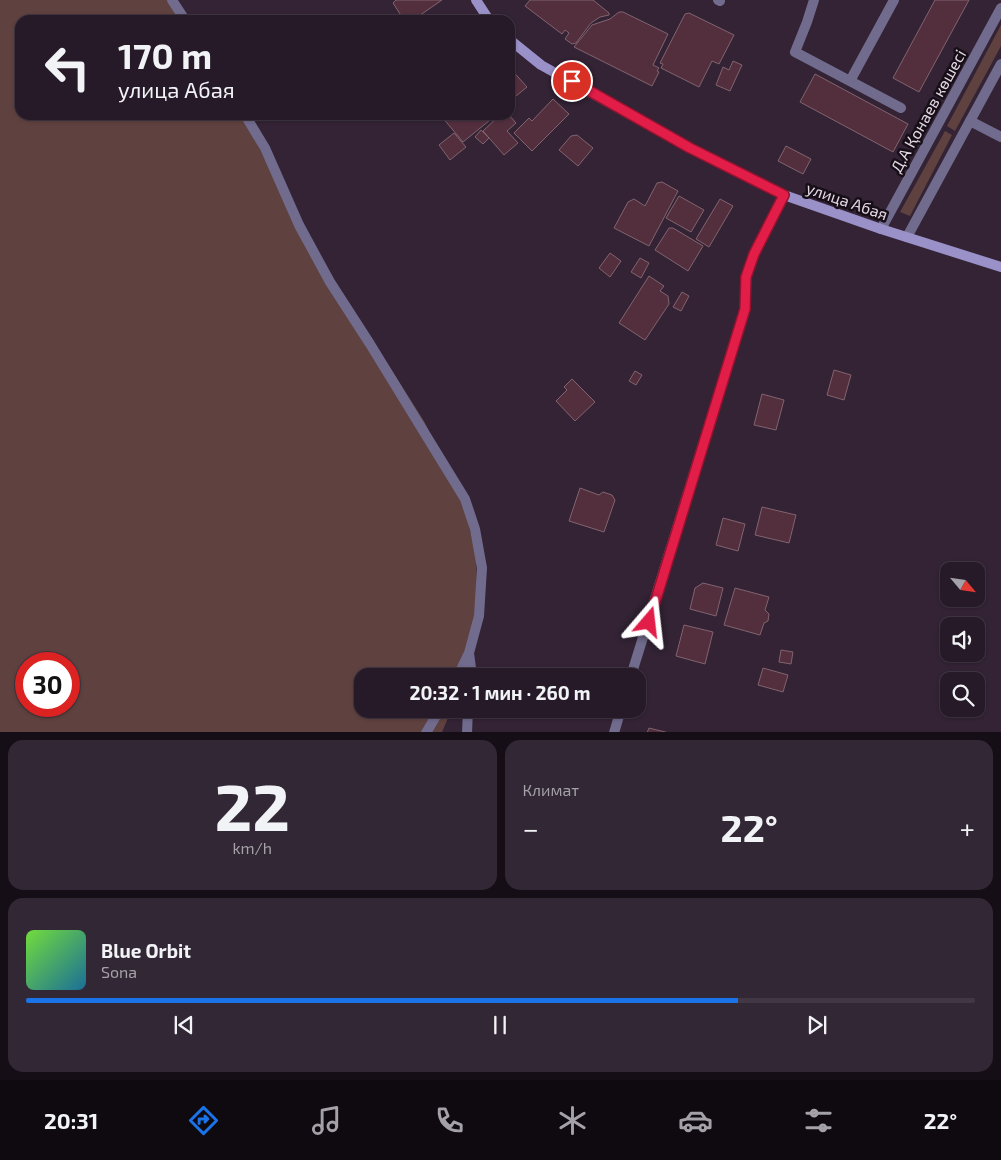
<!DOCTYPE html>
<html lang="ru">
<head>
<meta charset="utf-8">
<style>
  :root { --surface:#261a28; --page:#322734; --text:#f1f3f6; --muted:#a4a1a8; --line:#423845; --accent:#1a73e8 }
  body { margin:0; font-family:"Exo 2",sans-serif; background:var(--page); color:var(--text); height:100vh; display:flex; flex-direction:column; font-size:19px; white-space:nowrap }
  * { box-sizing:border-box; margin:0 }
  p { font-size:16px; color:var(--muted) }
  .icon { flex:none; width:28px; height:28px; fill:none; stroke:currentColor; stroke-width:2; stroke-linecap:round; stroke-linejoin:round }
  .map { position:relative; height:732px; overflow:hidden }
  .details { display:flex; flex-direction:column; gap:8px; padding:8px; background:#150e16; flex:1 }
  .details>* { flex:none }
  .hud { position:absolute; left:15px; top:15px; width:500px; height:105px; border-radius:15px; box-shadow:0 1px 4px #0004,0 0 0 1px var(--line); background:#261a28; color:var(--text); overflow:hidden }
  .needle { width:32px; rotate:119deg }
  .tools { position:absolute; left:940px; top:562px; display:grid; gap:10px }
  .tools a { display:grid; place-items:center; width:45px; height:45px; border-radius:10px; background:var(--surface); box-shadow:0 1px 4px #0004,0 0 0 1px var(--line); font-size:25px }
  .speed { position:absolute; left:15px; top:652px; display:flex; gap:10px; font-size:25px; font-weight:700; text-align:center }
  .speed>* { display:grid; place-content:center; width:65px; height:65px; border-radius:50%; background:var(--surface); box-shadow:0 1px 4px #0004,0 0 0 1px var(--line); line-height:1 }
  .speed .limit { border:8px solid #d22; background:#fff; color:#111 }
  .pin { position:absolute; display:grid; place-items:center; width:42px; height:42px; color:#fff; margin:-21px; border:2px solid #fff; border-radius:50%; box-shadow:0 1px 5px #0007 }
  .me { position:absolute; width:55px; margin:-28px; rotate:17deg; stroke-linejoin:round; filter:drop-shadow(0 0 4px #0008) }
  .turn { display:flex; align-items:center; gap:18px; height:105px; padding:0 20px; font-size:22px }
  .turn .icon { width:65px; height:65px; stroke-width:2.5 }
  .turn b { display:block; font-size:35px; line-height:42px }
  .big { font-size:38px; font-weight:700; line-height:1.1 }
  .details .widget { flex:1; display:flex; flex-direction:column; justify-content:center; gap:8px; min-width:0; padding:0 18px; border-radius:15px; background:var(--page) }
  .details .dial { align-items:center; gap:0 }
  .dial b { font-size:65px; line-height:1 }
  .song { display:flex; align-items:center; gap:15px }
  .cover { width:60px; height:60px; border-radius:8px; background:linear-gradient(135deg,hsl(100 70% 55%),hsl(200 70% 35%)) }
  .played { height:5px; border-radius:2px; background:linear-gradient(90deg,var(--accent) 75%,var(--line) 75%) }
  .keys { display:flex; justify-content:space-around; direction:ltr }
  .heat { display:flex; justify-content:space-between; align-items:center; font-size:28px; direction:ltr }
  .details .tiles { flex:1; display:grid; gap:8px; grid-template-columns:1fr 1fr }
  .widget:last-child { grid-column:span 2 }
  .trip { position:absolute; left:354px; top:668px; width:292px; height:50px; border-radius:15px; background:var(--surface); box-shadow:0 1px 4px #0004,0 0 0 1px var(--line); font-weight:700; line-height:50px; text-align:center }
  .tabs { display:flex; height:80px; justify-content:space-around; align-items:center; background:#0f0a10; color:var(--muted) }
  .tabs .icon { width:35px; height:35px }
  .tabs .active { color:var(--accent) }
  .tabs b { font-size:22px; color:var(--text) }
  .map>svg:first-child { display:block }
  .green { fill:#5f423f; fill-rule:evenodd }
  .building { fill:#532f3e; stroke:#81646f }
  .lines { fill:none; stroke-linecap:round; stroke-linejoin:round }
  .lane { stroke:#716c8e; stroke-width:10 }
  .street { stroke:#716c8e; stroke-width:10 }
  .secondary { stroke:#9a91c8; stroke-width:10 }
  .route-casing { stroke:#92132f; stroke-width:12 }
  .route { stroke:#e11d48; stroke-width:9 }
  .labels { text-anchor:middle; stroke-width:5; stroke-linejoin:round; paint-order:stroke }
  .street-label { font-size:16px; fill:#e4d8e5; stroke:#170f18 }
</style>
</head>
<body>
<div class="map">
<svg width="1001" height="733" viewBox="0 0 1001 733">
  <rect width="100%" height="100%" fill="#332335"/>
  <!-- green -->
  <path class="green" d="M0 0H172L183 20H20V115H241L318 254 424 421 460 492 476 553 478 632 464 676H362V709H452L442 732 0 733ZM26 664H69V706H26Z
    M1001 25V46L955 131 947 126Z
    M945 131 952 135 910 216 900 212Z"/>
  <!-- building -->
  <path class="building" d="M396 0H442L413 20H404L393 3Z
    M530 0H593L609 13V15L600 17 591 23 576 43 572 44 565 39 569 33 565 30 562 34 525 6Z
    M935 0H969L919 92 893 78Z
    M619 12H623L668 34 653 65 659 68 657 71 659 72 652 86 574 47 592 25 610 19Z
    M689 13 734 35 719 64 712 61 699 87 661 68 663 64 660 63 685 14Z
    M733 61 742 65 730 91 716 85 723 67 729 70Z
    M510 68 527 87 510 101Z
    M815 74 908 124 893 152 800 102Z
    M553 99 569 114 532 151 514 133 529 118 532 121Z
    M444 115H495V116L463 142 442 117Z
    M500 115H509L516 123 507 131 518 143 504 155 483 131Z
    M481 130 489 138 483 144 475 137Z
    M454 133 466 147 450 160 439 145Z
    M577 135 593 148 578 166 559 150 571 136Z
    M786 146 811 159 803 174 778 161Z
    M662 182 678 191 649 246 614 228 628 202 634 199 645 206 657 183Z
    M679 196 704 210 691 232 666 218Z
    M720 199 733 206 709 247 696 239Z
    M669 228H673L703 246 688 271 655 250Z
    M610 253 621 261 610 277 599 268Z
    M640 258 649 263 641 278 631 272Z
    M649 276 664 286 660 291 668 296 669 304 645 340 619 323Z
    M682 292 689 296 681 311 673 307Z
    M834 370 851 375 844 400 827 395Z
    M635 371 642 375 636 385 629 381Z
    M572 379 595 402 575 421 556 401 567 390 564 387Z
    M762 394 784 400 776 430 754 425Z
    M580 488 599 495 603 492 612 495 615 500 604 532 569 521Z
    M762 507 796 515 789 543 755 535Z
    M723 518 745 524 738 551 716 545Z
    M703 583 723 588 716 616 690 609 695 588Z
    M735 588 769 597 765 610 769 614 768 621 764 623 760 635 724 625Z
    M684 625 713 632 705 664 676 656Z
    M781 650 793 652 791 664 779 662Z
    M763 668 788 675 783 692 758 685Z
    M649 728 669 733H647Z"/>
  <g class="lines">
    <!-- lane -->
    <path class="lane" d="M718 0 720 1
      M814 0 807 22 795 52 901 108
      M850 81 894 0
      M970 121 1001 137"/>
    <!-- street -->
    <path class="street" d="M172 0 185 20
      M245 115 265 148 299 225 330 282 370 344 465 499 475 529 482 568 479 616 469 653 458 676
      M881 229 1001 8
      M907 237 1001 64
      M469 653 472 676
      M631 676 745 309 746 277 754 254 784 195
      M426 733 440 709
      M467 733 468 709
      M614 733 621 709"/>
    <!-- secondary -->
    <path class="secondary" d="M476 0 489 20
      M510 40 541 65 690 148 784 195 881 229 1001 267"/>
  </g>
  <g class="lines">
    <defs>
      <path id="route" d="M572 81 690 148 784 195 754 254 746 277 745 309 649 622"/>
    </defs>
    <!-- route casing -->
    <use href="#route" class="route-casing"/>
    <!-- route -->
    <use href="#route" class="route"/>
  </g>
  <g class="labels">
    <!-- street labels -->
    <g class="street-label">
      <text transform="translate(928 111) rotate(-61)" y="6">Д.А Қонаев көшесі</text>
      <text transform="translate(847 201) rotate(19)" y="6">улица Абая</text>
    </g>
  </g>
</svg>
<div class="tools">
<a><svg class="needle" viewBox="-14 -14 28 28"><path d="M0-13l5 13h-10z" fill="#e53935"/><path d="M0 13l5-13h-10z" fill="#a4a1a8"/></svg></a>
<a><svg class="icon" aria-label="sound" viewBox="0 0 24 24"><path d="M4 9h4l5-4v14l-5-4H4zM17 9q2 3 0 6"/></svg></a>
<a><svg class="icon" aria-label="search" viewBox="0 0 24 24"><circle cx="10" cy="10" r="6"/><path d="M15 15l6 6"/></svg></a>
</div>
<div class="speed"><div class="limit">30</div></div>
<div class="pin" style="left:572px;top:81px;background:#d93025"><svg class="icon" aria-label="arrive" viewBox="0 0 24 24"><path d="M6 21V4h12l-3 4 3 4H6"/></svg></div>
<svg class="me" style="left:649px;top:622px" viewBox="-20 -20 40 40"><path d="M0-17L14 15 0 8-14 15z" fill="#e11d48" stroke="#fff" stroke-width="4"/></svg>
<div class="trip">20:32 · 1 мин · 260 m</div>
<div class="hud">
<div class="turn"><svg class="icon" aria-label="left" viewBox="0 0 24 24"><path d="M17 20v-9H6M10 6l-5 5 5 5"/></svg><div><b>170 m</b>улица Абая</div></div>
</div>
</div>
<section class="details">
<div class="tiles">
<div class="widget dial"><b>22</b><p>km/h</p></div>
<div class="widget"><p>Климат</p>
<div class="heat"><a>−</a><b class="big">22°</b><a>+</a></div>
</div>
<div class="widget">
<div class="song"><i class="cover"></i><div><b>Blue Orbit</b><p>Sona</p></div></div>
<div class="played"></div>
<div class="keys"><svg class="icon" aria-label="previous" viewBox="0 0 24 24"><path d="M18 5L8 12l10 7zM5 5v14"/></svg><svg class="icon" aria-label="pause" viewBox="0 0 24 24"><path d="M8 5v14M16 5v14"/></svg><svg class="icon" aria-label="next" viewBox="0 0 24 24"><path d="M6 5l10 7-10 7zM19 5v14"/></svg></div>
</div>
</div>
</section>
<nav class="tabs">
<b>20:31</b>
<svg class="icon active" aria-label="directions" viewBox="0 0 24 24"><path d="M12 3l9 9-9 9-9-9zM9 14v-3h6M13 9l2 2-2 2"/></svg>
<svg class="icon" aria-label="music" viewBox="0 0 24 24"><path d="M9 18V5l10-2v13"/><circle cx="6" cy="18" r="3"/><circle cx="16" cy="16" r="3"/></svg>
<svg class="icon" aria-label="phone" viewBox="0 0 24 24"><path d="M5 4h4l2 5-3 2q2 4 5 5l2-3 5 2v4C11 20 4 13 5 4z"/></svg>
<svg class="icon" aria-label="climate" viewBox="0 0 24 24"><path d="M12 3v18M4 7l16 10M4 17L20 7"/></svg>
<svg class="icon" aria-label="car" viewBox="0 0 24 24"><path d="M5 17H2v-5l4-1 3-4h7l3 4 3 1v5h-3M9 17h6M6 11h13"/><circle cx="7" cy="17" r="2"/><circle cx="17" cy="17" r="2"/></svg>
<svg class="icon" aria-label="filters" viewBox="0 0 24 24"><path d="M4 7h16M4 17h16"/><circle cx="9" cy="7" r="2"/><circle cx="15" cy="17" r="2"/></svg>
<b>22°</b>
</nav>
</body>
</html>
